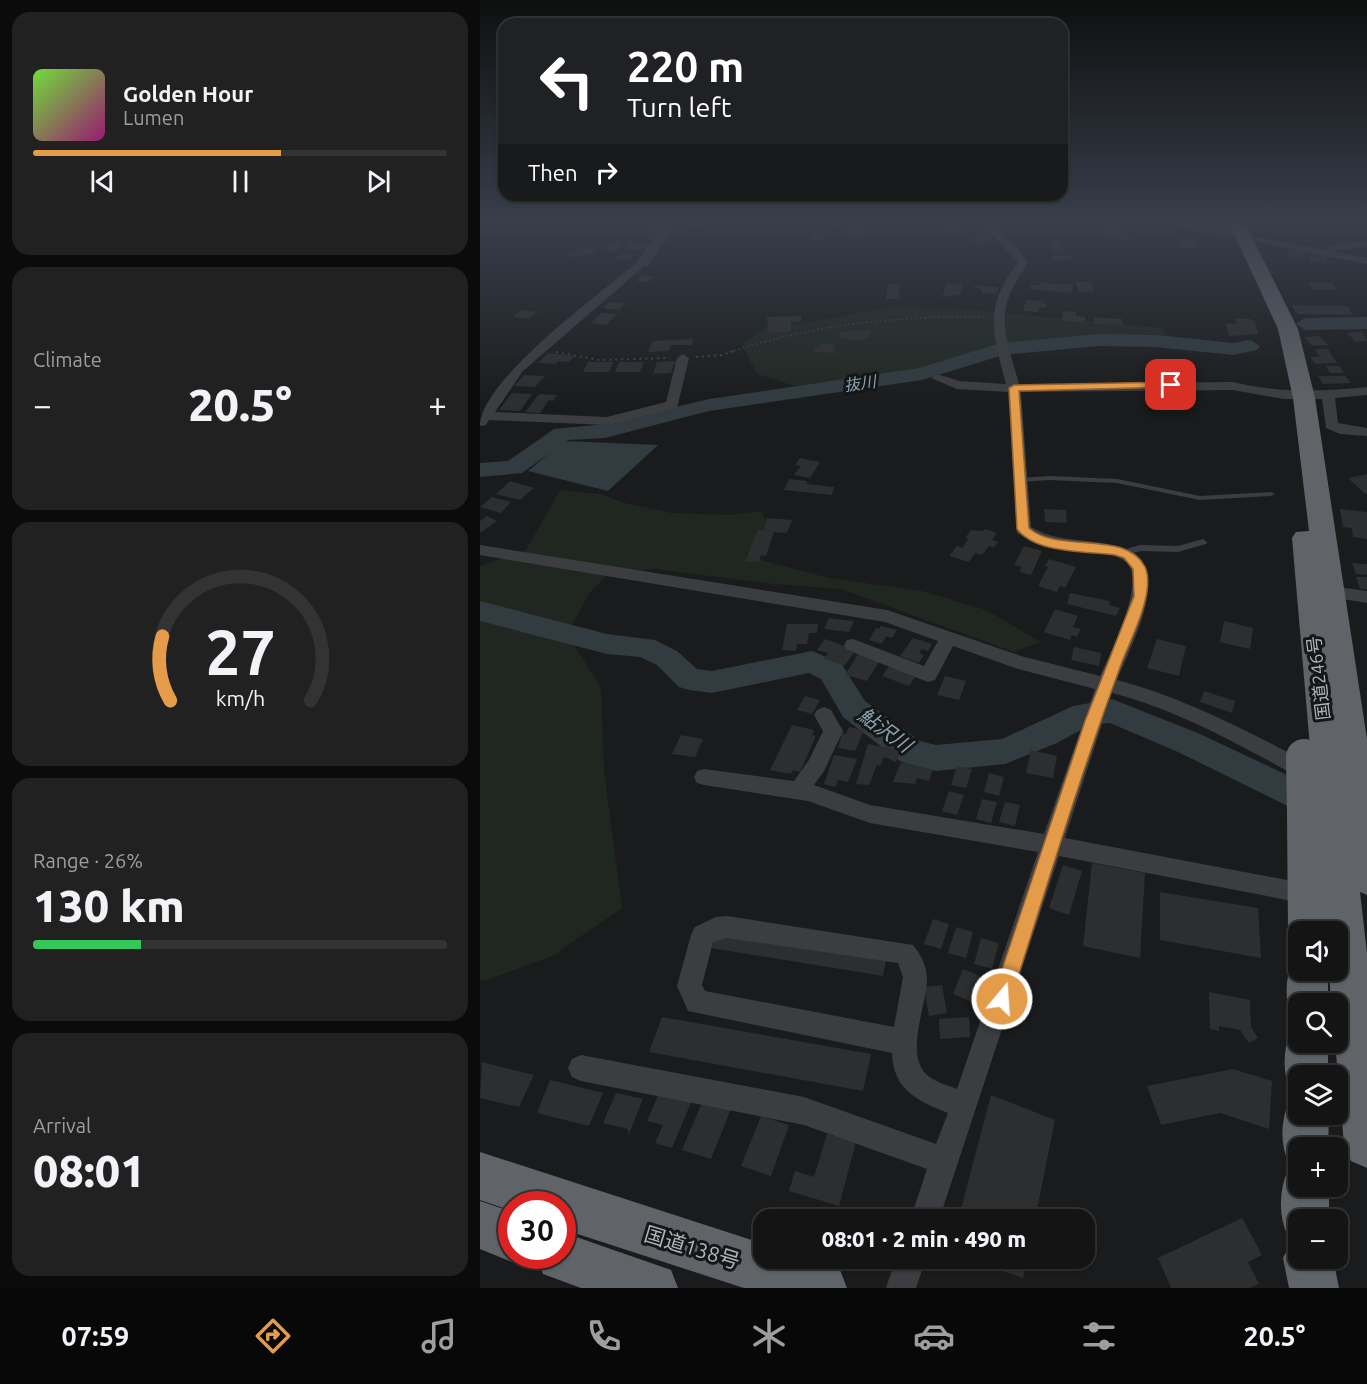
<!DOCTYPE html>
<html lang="en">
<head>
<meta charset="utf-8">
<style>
  :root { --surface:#141415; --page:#212122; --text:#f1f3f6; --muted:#9d9ea0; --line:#333334; --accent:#e49b4a }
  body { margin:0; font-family:Ubuntu,"Noto Sans JP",sans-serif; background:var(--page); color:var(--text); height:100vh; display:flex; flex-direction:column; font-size:22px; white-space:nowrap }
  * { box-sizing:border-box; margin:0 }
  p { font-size:20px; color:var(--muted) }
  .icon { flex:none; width:33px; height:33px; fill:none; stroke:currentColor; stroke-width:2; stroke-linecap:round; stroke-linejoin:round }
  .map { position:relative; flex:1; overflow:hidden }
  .panel { display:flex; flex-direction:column; gap:12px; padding:12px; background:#0b0b0c; width:480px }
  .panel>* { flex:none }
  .banner { position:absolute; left:18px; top:18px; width:570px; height:183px; border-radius:18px; box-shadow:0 2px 4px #0004,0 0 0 2px var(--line); background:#202124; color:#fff; overflow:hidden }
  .buttons { position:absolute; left:808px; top:921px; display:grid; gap:12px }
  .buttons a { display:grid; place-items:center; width:60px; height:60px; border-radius:12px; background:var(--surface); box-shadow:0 2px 4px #0004,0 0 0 2px var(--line); font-size:30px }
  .speed { position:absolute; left:18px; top:1191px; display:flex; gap:12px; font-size:30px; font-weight:700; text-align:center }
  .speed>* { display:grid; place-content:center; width:78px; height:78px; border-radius:50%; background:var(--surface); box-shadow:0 2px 4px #0004,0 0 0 2px var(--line); line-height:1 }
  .speed .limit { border:9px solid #d22; background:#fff; color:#111 }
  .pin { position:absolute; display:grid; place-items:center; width:51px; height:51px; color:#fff; margin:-26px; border-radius:12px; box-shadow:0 3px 9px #0006 }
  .me { position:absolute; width:66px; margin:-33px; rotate:18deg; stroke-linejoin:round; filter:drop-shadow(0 0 4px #0008) }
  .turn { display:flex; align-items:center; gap:21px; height:126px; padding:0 30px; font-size:27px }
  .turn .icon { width:78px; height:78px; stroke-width:2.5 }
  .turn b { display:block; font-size:42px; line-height:51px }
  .then { display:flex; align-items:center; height:57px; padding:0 30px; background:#0003; gap:12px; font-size:22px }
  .big { font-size:45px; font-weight:800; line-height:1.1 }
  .panel .tile { flex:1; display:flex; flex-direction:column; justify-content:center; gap:9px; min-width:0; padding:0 21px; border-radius:18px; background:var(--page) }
  .panel .dial { align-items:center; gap:0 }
  .dial svg { height:156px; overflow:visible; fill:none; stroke:var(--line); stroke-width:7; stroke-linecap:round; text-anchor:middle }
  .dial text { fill:var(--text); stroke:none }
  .song { display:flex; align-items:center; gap:18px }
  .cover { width:72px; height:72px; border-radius:9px; background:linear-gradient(135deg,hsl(100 70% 55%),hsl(320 70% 35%)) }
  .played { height:6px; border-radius:3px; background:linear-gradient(90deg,var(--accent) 60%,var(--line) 60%) }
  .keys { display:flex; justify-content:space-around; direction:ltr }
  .heat { display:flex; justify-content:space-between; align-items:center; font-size:33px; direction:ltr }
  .charge { height:9px; border-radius:4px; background:linear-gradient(90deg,#34c759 26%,var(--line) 0) }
  .trip { position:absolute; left:273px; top:1209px; width:342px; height:60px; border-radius:18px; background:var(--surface); box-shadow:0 2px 4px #0004,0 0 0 2px var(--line); font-weight:800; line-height:60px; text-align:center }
  .tab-bar { display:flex; height:96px; justify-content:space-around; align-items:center; background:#080808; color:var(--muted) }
  .tab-bar .icon { width:42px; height:42px }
  .tab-bar .selected { color:var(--accent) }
  .tab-bar b { font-size:27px; color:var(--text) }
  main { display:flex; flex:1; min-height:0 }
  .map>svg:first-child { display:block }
  .green { fill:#202721 }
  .water { fill:#313b40 }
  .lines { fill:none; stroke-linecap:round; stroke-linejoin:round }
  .river { fill:#313b40; fill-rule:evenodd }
  .building { fill:#2d2e30 }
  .path-far1 { stroke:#424448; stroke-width:1.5; stroke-dasharray:1.5 3; stroke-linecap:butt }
  .path { stroke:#424448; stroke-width:2; stroke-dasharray:2 4; stroke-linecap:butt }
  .service { fill:#3c3d41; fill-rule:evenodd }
  .minor { fill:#3c3d41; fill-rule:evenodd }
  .tertiary { fill:#3c3d41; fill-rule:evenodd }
  .trunk { fill:#606469; fill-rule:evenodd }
  .trunk-bridge { stroke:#606469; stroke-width:36 }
  .route { fill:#e49b4a; stroke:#946530; stroke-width:1.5 }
  .labels { text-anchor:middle; stroke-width:6; stroke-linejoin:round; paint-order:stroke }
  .far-water-label { font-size:16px; font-style:italic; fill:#88a4b2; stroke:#151617 }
  .street-label { font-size:18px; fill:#aeb4bb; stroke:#151617 }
  .water-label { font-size:20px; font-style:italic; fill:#88a4b2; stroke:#151617 }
  .near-street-label { font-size:21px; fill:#aeb4bb; stroke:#151617 }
</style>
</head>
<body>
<main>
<section class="panel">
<div class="tile">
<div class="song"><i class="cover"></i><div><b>Golden Hour</b><p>Lumen</p></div></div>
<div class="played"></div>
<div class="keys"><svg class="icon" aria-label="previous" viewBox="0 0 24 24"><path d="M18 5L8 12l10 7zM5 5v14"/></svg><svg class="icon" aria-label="pause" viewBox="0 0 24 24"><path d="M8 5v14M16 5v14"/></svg><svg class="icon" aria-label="next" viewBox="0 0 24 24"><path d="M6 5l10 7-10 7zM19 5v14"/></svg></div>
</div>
<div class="tile"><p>Climate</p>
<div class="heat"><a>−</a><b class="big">20.5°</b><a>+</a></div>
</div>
<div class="tile dial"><svg viewBox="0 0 100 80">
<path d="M14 69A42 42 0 1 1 86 69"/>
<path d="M14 69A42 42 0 0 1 10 36" stroke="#e49b4a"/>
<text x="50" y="56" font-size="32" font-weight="700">27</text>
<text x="50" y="72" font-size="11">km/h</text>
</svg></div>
<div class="tile"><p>Range · 26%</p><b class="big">130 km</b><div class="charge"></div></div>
<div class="tile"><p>Arrival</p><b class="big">08:01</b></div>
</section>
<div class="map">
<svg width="887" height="1288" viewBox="0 0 887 1288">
  <rect width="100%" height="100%" fill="#1a1b1c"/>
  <!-- green -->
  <path class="green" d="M410 307 484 309 681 328 695 341 601 338 452 369 315 386 277 374 262 345 288 326 328 323Z
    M80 490 120 494 145 503 192 513 251 515 282 511 286 523 266 556 349 578 442 591 506 610 561 642 534 652 361 589 294 584 174 569 129 573 110 592 87 634 121 687 124 771 142 908 72 956 4 981 0 980V566L46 550Z"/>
  <!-- water -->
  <path class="water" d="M84 441 178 445 128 491 48 471Z"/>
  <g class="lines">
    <!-- river -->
    <path class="river" d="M887 317V329L825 330 816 324 825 318Z
      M619 334 676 335 753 343 770 340 780 346 777 350 753 355 676 347 619 346 523 355 442 380 229 411 125 438 88 440 42 473 0 477V463L28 461 74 429 125 424 229 399 439 368 521 343Z
      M0 601 127 634 175 640 197 651 217 669 232 671 332 651 361 663 385 701 440 741 456 745 522 739 593 706 632 699 720 734 854 797 859 807 854 817 842 821 830 817 698 752 630 723 610 725 577 743 525 764 456 771 431 765 420 761 363 717 341 679 329 673 232 693 209 690 199 687 177 665 160 657 127 654 0 621Z"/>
  </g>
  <!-- building -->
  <path class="building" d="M167 223H180L176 230H163Z
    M207 223H224L223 228H205Z
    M350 223H367L365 228 348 227Z
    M467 223H483L478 226V232L465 231Z
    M375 226 386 227 383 235H367Z
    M624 228 641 229V235H649V240L626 237Z
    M332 232 344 233 341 240H330Z
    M506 234 510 242 493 243 491 240 497 239 495 235Z
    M699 238 714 239 715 248H701Z
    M130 243H141L136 252H125Z
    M150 243 170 244 165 250 145 249Z
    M570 243H579L584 251H572Z
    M98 247H116L113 254 87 257 89 253 96 252Z
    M809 248 825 251 822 259 805 256Z
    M832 253 849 256 845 264 829 261Z
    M140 254 155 255 149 261 134 259Z
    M590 255 593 260 575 261 572 256Z
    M161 275 174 276 168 282 155 281Z
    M595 282H610L615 291 599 292Z
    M829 282 852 283 856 290H833Z
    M560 283 581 284H593L591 293 550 289 551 285H560Z
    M408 284H420L419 299H406Z
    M467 284 483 285 480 295 462 297Z
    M495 285 518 287 517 294 501 293 502 290 494 287Z
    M546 300 564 301 563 304H567L566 308 560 307 558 312 543 311Z
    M129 302 146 303 139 310 123 308Z
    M812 305 868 306 873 315 817 314Z
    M40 310 57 312 49 319 33 317Z
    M583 311 596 312V316L605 317V322L582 321Z
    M121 313 137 314 127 325 111 323Z
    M321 316V322H311V332L289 333 287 317Z
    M613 317 642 319 643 325 614 324Z
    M755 318 770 319 775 322 778 334 749 336 745 323 756 324Z
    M389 330 390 337 384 338 385 341 361 339 360 332Z
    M882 332 887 341 876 342 867 333Z
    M839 336 848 345 832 346 824 337Z
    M213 339 212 345H191L189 351 168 352 172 341Z
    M353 343 355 353 334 352 333 347H341L340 344Z
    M835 349H848L857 363 835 364 830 357 846 356H839Z
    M68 353 95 356 89 362 79 361 75 364 58 363Z
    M195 361 191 373 173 374 177 362Z
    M108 362H133L129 372H103Z
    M139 362H164L160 372H135Z
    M846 366H859L864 373H850Z
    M44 375 65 376 55 387 34 386Z
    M838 376H865L871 383 843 384Z
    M32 393 52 394 40 411 19 410Z
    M59 394 77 395 73 401 69 400 60 413 45 412Z
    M320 458 340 462 330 478 314 475 321 466 315 465Z
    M887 474V494H885L868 478Z
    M309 479 327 481V484L354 487 352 495 304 490Z
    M30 481 54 488 40 500 16 494Z
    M12 497 31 502 21 513 0 507Z
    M564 509 586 510 587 523 565 522Z
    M860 509 887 512V539L873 537 872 528 863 527Z
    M7 516 17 521 0 533V521Z
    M287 518 312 520 307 533 294 532 286 556 281 555 279 562 265 561 278 530H283Z
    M505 529 517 533 512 540 518 542 514 548 509 546 502 555 495 553 489 562 469 556 477 546 482 548 489 538H485L491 530 503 531Z
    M544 546 562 551 551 575 539 572 542 567 534 565Z
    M569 559 596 567 585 588 580 586 577 592 558 586 568 567 565 566Z
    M872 563 887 564V575L876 574Z
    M876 577H887V589H880Z
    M590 593 630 601 629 605 640 608 636 616 587 604Z
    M575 609 598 616 593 627 601 629 597 637 592 635 590 640 564 632Z
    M349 618 374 621 369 632 344 629Z
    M744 621 773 628 770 649 740 642Z
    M307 624H338L337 633H329L327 644H317L316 651 302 650Z
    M401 626 417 630 412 638 406 636 402 644 389 640 396 628 399 629Z
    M433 638 452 644 448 651 442 649 439 653 444 655 439 663 420 656Z
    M345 639 370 648 368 651 374 653 364 666 344 658 348 653 337 650Z
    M677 639 706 646 699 676 667 668Z
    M594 647 621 653 619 666 591 660Z
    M378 654 400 660 387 681 365 675Z
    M410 665 437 674 429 686 402 676Z
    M465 676 486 681 479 700 457 695Z
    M724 691 755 701 752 713 720 702Z
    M325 696 340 700 332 714 317 710Z
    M312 725 334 730 332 735 336 736 320 772 313 770 311 774 290 770Z
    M369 727 384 730 375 751 358 748 362 733 366 734Z
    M201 735 223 739 215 757 192 754Z
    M388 744 421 750 416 762 404 757 400 766 397 765 389 785 376 784Z
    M551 750 577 756 573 778 546 773Z
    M354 755 377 759 368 782 358 780 355 787 344 784Z
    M421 762 453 770 449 781 437 778 435 784 413 782Z
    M477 766 492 769 486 788 471 785Z
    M509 773 524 777 519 796 504 792Z
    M469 791 484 795 477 815 462 811Z
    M502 799 517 802 511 823 496 819Z
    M525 802 540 805 535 826 519 822Z
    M612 863 665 873 660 958 603 946Z
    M583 865 602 871 589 915 569 908Z
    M680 892 778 908 781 958 680 940Z
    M241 919 409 945 403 976 231 948Z
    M453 919 469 924 461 949 444 944Z
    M476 927 493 932 486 958 468 953Z
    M501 938 519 943 512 969 494 964Z
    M483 969 507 979 497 1004 473 994Z
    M462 985 467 1013 449 1016 444 987Z
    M729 992 770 1000 771 1027 778 1038 769 1043 760 1030 739 1026V1031L730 1029Z
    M182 1017 391 1054 383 1091 169 1052Z
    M489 1017 490 1037 460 1039 459 1019Z
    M2 1062 54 1075 39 1107 0 1098Z
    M753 1069 792 1081 789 1129 740 1113 681 1125 667 1086Z
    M70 1080 123 1093 109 1126 57 1113Z
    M180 1091 212 1100 192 1148 175 1143 183 1125 167 1121Z
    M136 1093 163 1099 148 1136V1129L123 1123Z
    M511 1095 575 1120 555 1220H478Z
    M223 1100 251 1109 231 1159 202 1150Z
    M281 1116 309 1125 291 1176 261 1166Z
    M347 1134 376 1142 359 1206 309 1191 315 1171 334 1177Z
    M762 1218 782 1255 768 1262 779 1284 770 1288H691L678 1258Z
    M499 1258H547L543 1278 502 1264Z"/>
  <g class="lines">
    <!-- path-far1 -->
    <path class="path-far1" d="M250 352C331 325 422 315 508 317"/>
    <!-- path -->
    <path class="path" d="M76 352 119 360 189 358
      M216 357 242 355 254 351"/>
    <!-- service -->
    <path class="service" d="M569 476 637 479 720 496 791 492 795 494 791 496 720 500 637 483 569 480 540 482 536 480 540 478Z
      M723 539 727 542 726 544 698 552 660 551 643 556 639 553 640 551 660 545 698 546Z"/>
    <!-- minor -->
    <path class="minor" d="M501 223H511L541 252 548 263C513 311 524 331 539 384L753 382C798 393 841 392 887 387V395L855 398 858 423 887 428V436L860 434 846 428 842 399H804L753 390 541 392 551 527C573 540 598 539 622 543 633 545 648 547 657 555 687 580 649 651 637 680 706 698 771 733 834 766L837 772 834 778 827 780 820 778C760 745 698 710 632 693L585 838 828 884 836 887 839 894 836 901 828 904 579 856 459 1220H430L447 1169 324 1125 101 1081 92 1077 88 1068 92 1059 101 1055 324 1097 456 1144 468 1113C438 1101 413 1090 412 1053L208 1011 197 986 211 935 215 927 236 917 247 916 433 945C441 955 447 966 447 979 447 1005 424 1054 447 1075 455 1082 467 1085 477 1089L558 852 390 823 328 801 224 785 217 783 214 777 217 771 224 769 314 781 329 760 343 731 334 715 337 710 344 707 351 710 363 731 344 771 334 785 390 805 564 834 615 689 538 669 473 646 455 680 448 682 367 650 364 645 367 640 373 639 444 666 458 641 405 622 0 555V545L407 610 541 656 620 676C630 654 666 583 647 563 637 554 621 553 608 551 583 548 559 546 537 533L528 392 477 389 451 378 457 374 479 381 526 384C513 335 503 306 538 263ZM247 938 418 963 423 977 414 1027 225 991 222 985 233 942Z
      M682 223H702L887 258V264Z
      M887 241V247L852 251 847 248 852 245Z
      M159 261 168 263 43 371 15 412 127 417 186 402 197 358 203 354 209 358 197 408 127 425 9 420 6 425 0 426C0 380 122 292 159 261Z
      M851 586 887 591V603L845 596 843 592 845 588Z
      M416 1258H446L436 1288H406Z"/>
    <!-- tertiary -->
    <path class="tertiary" d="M185 223H197L168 266H158L156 263Z"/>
    <!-- trunk -->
    <path class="trunk" d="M749 223H765L818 329 835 398 887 739V790L876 794 864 790 859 781 849 784 837 780 832 770 812 538 816 532 829 531 813 398 798 329Z
      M825 799 838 803 843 816 854 813 867 817 872 830 882 826 887 828V895L880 892 887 953V1168L871 1161 864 1145 855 1042H858V1004H851L849 970H858V932H819V947L814 945 808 932 807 814 812 803Z
      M819 954V970H848V1004H819V1021L812 1019C804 998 805 977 814 956Z
      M819 1024V1042H848V1076H819V1114H849L848 1148H819V1186H849V1220H819V1258H853L859 1288H809L803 1258 813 1239 808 1237C798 1214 799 1192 808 1169L814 1167 809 1164C799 1142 801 1120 810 1098L818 1095 810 1092C802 1070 803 1048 812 1027Z
      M0 1152 284 1244V1258C314 1258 332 1258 360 1270L367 1288H264L82 1229V1204H32V1211L0 1200Z
      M0 1201 32 1212V1256H47L32 1262 0 1249Z
      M82 1232 191 1270 198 1288H101L63 1274 56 1256H82Z"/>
    <!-- trunk-bridge -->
    <path class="trunk-bridge" d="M824 757 825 814
      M849 770 854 828
      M876 780 882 842"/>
  </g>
  <!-- sky -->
  <linearGradient id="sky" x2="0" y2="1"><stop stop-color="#0e0f0f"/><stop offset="0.55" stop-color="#383f4b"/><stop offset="1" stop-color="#383f4b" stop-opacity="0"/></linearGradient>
  <rect width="887" height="403" fill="url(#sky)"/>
  <!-- route -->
  <path class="route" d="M691 382 696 385 695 387 539 391 549 528C578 554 646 529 665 567 676 591 651 639 642 662 601 773 567 886 531 999L528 1005 522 1008 515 1005 512 999 605 721 654 596 653 569 644 558 635 555C606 551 556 554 537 529L529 388 534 385Z"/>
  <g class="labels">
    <!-- far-water labels -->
    <g class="far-water-label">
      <text transform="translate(380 383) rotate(-8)" y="6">抜川</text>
    </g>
    <!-- street labels -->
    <g class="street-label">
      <text transform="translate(839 678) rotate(-97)" y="6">国道246号</text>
    </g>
    <!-- water labels -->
    <g class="water-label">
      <text transform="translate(405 730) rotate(36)" y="7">鮎沢川</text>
    </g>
    <!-- near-street labels -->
    <g class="near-street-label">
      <text transform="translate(212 1248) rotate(17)" y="7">国道138号</text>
    </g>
  </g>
</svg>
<div class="buttons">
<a><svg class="icon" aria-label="sound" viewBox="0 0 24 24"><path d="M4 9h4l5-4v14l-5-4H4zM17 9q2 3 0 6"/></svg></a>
<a><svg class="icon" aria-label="search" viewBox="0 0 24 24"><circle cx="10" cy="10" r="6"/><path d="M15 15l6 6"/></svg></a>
<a><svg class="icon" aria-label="layers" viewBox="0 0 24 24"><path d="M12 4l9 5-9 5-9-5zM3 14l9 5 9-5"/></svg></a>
<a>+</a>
<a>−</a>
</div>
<div class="speed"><div class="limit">30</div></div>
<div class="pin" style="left:691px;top:385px;background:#d93025"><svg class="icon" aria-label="arrive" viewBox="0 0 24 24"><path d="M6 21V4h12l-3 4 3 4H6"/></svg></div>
<svg class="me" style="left:522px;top:999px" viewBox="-20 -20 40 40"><circle r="17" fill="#e49b4a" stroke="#fff" stroke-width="3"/><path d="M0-11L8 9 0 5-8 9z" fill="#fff"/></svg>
<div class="trip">08:01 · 2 min · 490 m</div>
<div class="banner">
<div class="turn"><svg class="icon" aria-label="left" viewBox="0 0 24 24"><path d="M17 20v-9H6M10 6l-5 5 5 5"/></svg><div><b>220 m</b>Turn left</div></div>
<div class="then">Then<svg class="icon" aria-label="right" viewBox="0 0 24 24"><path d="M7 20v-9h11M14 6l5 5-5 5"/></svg></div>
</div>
</div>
</main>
<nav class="tab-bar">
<b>07:59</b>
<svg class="icon selected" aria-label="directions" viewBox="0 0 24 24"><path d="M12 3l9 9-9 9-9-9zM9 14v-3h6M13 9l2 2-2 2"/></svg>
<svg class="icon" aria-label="music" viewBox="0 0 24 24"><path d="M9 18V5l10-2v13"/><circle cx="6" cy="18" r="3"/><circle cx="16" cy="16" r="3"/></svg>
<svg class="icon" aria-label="phone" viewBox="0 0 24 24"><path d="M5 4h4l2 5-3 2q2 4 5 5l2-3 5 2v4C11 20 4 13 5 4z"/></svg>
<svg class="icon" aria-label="climate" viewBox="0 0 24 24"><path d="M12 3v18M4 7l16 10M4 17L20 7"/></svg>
<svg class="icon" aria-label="car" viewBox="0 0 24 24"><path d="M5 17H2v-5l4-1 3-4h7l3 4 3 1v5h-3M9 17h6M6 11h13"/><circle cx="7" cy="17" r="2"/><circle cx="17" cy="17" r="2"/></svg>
<svg class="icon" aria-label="filters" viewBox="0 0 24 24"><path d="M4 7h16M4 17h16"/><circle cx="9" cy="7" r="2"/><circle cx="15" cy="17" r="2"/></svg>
<b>20.5°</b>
</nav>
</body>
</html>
